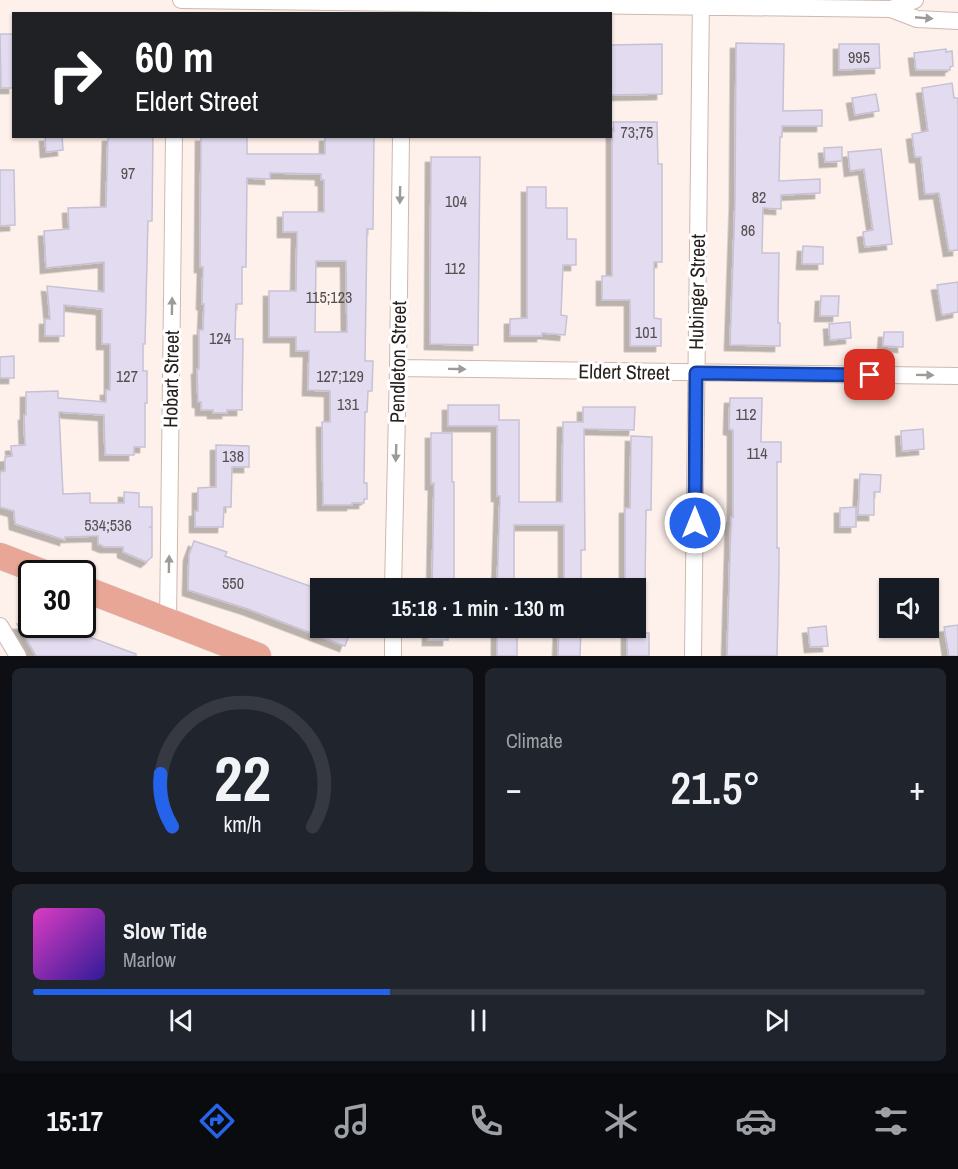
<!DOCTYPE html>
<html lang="en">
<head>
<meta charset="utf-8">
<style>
  :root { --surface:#171b24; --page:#20242c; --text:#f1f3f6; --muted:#9ea1a6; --line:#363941; --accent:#2563eb }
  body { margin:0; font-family:"Archivo Narrow",sans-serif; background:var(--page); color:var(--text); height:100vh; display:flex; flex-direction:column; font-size:22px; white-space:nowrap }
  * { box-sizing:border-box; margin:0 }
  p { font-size:20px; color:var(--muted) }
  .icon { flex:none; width:33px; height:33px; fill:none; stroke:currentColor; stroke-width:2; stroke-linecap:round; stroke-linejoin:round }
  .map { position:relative; height:656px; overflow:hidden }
  .details { display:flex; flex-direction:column; gap:12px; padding:12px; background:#0d0f14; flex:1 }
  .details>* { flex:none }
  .guide { position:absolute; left:12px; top:12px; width:600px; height:126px; border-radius:0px; box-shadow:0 2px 4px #0004; background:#202124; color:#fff; overflow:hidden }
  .tools { position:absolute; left:879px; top:578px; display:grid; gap:12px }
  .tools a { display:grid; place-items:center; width:60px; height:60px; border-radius:0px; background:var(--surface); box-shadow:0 2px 4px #0004; font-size:30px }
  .speed { position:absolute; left:18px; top:560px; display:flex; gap:12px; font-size:30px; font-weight:700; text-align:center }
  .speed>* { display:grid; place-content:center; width:78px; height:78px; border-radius:50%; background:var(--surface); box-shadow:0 2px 4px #0004; line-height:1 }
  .speed .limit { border:3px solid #111; border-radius:9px; background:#fff; color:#111 }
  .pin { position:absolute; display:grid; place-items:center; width:51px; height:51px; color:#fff; margin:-26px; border-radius:12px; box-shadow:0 3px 9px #0006 }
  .me { position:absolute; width:66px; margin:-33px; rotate:0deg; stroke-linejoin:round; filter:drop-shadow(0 0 4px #0008) }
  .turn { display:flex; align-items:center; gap:21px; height:126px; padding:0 24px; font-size:27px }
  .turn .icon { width:78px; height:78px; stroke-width:2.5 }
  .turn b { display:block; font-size:42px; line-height:51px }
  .big { font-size:45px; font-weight:600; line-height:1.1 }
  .details .card { flex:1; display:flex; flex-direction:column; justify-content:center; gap:9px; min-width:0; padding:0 21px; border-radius:9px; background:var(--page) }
  .details .dial { align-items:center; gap:0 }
  .dial svg { height:156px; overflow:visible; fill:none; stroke:var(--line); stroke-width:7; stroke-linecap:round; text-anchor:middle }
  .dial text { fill:var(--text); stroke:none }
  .song { display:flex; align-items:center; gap:18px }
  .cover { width:72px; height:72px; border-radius:9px; background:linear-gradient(135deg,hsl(310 70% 55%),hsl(250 70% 35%)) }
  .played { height:6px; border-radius:3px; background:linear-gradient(90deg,var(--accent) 40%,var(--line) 40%) }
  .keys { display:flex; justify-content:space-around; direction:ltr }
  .heat { display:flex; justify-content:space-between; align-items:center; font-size:33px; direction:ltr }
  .details .tiles { flex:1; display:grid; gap:12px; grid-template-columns:1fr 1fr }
  .card:last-child { grid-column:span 2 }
  .trip { position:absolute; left:310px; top:578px; width:336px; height:60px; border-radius:0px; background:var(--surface); box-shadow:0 2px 4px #0004; font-weight:600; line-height:60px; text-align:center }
  .tab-bar { display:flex; height:96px; justify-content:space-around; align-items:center; background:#090b0e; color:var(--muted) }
  .tab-bar .icon { width:42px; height:42px }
  .tab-bar .active { color:var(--accent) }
  .tab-bar b { font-size:27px; color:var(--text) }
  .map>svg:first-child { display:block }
  .building { fill:#e3dcf0; stroke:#c7c1d4; stroke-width:1.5; fill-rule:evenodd; filter:url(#shadow) }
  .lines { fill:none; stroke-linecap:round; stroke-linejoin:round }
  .street-casing { stroke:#cdb9ae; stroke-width:18 }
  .primary-casing { stroke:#d4d2d1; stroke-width:27 }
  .street { stroke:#fff; stroke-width:16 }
  .primary { stroke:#e8a696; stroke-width:26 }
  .oneway { fill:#9e9a98 }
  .route-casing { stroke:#184099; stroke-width:15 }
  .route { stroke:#2563eb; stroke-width:10 }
  .labels { text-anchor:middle; stroke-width:6; stroke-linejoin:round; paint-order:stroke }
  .number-label { font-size:16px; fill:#564e50 }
  .street-label { font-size:20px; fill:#271f1b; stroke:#fff }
</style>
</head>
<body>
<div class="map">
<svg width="958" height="656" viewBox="0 0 958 656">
  <defs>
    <filter id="shadow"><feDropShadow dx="-5.5" dy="5.5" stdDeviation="0" flood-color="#0004"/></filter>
  </defs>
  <rect width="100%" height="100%" fill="#fef1eb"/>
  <!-- building -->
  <path class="building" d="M0 34H14V88H1Z
    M736 43 784 44 783 111 822 110V126H782V137H780L779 181 820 179V193L781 195V209L763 208 762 253H779L778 323H780V346L730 345 735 202Z
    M662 44V94L610 95V45Z
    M839 44H879L880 68 839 70Z
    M946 49V52L952 51 953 66 950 67V70H916L914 53Z
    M952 83 954 98H958V250L949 251 939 193 925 194 921 157H915L912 134 928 131 922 88Z
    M876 94 879 111 855 115 852 98Z
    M613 122H657L658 164H662V262H654V318L661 319V346H630V300H602V276H612V131H614Z
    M45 136H62L63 150 46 152Z
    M108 136H153L152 221H148L145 344H143V371H147V403H145V447H134V455H105L104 415 59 412 63 494 90 493V503H124V492L139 493V507H152V527H149L152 528V557L146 562 123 552V547H105L98 544V536L65 537V540L15 524 14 511 0 507V472L5 471V457L12 456 11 446 25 445 24 415H26V392L58 391V398L106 402V390H110V344H102V309L64 305V336H45V319H50L47 286 104 292V262L46 268 44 231 69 229 68 208 106 207Z
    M201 136H247V154H325V136H374L373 229H367L365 361H373L372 391H368L367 412H365L364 483H367V499H364V503H352V505H323L322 422H330V391L308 390 309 351H296V337H269V291H296L297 232H283V212H324V180H321V174L270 173V179L247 178 246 267H242V304H236L235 339H243L242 410H227V413H213V410H201V402H198L197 369H199V330H203L204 304H202L203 267H200ZM316 261H346L347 332H315Z
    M842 147V161L825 162 824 148Z
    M881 149 892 244 865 247 863 232 873 230 864 169 850 171 848 152Z
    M431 157H480L478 345 430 344Z
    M0 170H14L15 225 0 226Z
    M527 187H546V208H567V239H576V265H563L561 315 567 316 565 335 542 333V336H510V319L527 318Z
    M803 246 823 247V264H802Z
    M958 282V312L942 315 937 285Z
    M821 296H839L838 316H820Z
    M850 322 851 338 830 340 829 324Z
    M884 332H903V347L883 346Z
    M14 356V378H0V357Z
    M730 398H762L761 442H781V462H777V548H779V571L777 656H727L731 517H733V430L729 429Z
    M448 405H499V420H519V502H562L563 422H583V407H635L634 430 584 429 585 550H581V588H564V525H514V588H497L500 496H497V426H448Z
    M923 429 924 449 902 451 901 431Z
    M431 433H452V482H454V588H432L434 483 431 484Z
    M631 436 652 437 651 510H646L645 588H625V508H630Z
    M216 445 249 446V467H232L231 507H224L223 527H195V511H198V488L216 487Z
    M860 474 881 475 880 492H874V515H858Z
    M856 507V527H840V508Z
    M194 541 227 552 225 556 321 590V627H352L345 646 248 609 188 590 189 555Z
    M17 624H54L136 654V656H36Z
    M958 625V656H949L944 627Z
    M826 626 828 646 810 647 808 628Z
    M428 627H448V640H428Z
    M497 627H517V656H497Z
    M559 627H581L580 656H558Z
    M627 627H644V633H649V656H627Z"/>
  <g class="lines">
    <defs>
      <path id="street" d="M181 0 891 9 917 19 958 21
        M891 9 915 0
        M398 368 958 376
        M393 588 398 368 401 136
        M168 622 174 136
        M0 626 18 656
        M393 627V656
        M693 656 701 0"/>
      <path id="primary" d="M0 556 44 573
        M82 588 258 656"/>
    </defs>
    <!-- street casing -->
    <use href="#street" class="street-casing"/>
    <!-- primary casing -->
    <use href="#primary" class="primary-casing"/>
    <!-- street -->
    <use href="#street" class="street"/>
    <!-- primary -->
    <use href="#primary" class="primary"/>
  </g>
  <!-- one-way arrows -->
  <defs><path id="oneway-solid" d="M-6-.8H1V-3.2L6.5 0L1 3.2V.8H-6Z" transform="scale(1.5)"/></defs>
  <g class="oneway">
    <use href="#oneway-solid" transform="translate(924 18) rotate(5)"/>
    <use href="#oneway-solid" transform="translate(400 195) rotate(91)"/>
    <use href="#oneway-solid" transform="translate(172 306) rotate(-89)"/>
    <use href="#oneway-solid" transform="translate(457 369) rotate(1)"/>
    <use href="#oneway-solid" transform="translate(925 375) rotate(1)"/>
    <use href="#oneway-solid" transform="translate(396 453) rotate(92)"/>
    <use href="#oneway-solid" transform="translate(169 564) rotate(-89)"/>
  </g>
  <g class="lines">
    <defs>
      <path id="route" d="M695 523 696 373 870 375"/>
    </defs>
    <!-- route casing -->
    <use href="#route" class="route-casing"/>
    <!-- route -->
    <use href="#route" class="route"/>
  </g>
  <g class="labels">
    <!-- number labels -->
    <g class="number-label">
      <text x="859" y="63">995</text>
      <text x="637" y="138">73;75</text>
      <text x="128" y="179">97</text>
      <text x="759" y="203">82</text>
      <text x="456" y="207">104</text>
      <text x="748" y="236">86</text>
      <text x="455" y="274">112</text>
      <text x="329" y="303">115;123</text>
      <text x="646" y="338">101</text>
      <text x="220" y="344">124</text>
      <text x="127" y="382">127</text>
      <text x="340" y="382">127;129</text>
      <text x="348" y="410">131</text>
      <text x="746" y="420">112</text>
      <text x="757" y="459">114</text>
      <text x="233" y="462">138</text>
      <text x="108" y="531">534;536</text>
      <text x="233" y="589">550</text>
    </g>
    <!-- street labels -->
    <g class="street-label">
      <text transform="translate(697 292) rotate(-89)" y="7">Hubinger Street</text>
      <text transform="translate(398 362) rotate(-89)" y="7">Pendleton Street</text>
      <text transform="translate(624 372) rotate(1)" y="7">Eldert Street</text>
      <text transform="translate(171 379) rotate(-89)" y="7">Hobart Street</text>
    </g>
  </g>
</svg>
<div class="tools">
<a><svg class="icon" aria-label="sound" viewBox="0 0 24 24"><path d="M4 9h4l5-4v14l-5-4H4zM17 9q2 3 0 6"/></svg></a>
</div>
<div class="speed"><div class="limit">30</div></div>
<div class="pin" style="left:870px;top:375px;background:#d93025"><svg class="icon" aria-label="arrive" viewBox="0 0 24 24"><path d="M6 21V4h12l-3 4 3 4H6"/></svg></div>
<svg class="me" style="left:695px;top:523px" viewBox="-20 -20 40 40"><circle r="17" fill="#2563eb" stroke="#fff" stroke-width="3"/><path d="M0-11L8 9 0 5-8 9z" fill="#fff"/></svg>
<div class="trip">15:18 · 1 min · 130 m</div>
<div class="guide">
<div class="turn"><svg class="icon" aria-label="right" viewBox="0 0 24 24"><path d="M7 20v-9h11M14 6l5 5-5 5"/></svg><div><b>60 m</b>Eldert Street</div></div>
</div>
</div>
<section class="details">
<div class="tiles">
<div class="card dial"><svg viewBox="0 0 100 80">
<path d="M14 69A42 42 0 1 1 86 69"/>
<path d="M14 69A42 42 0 0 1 8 42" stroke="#2563eb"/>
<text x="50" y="56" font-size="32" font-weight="700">22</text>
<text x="50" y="72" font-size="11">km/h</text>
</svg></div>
<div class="card"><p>Climate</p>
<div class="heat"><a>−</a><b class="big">21.5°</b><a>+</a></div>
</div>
<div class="card">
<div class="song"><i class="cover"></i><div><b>Slow Tide</b><p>Marlow</p></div></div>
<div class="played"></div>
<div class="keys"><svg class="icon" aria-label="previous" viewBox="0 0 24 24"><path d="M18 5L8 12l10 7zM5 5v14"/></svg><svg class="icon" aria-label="pause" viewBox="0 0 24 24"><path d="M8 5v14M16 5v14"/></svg><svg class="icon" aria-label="next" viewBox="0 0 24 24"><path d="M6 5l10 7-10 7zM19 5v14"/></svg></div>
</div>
</div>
</section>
<nav class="tab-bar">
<b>15:17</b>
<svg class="icon active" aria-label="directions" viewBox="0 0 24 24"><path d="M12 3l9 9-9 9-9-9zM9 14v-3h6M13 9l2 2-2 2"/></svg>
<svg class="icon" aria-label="music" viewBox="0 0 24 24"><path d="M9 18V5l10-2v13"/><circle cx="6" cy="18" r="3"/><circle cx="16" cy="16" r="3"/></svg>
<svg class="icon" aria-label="phone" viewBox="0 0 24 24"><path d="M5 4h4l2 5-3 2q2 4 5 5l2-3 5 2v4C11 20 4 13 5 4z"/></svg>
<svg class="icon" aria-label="climate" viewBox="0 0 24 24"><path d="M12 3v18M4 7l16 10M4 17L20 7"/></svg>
<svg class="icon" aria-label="car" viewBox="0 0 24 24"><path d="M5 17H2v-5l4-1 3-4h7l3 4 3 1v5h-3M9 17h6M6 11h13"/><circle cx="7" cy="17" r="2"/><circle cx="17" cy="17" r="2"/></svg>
<svg class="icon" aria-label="filters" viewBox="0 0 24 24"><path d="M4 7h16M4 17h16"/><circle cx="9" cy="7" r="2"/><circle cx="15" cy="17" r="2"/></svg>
</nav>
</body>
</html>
